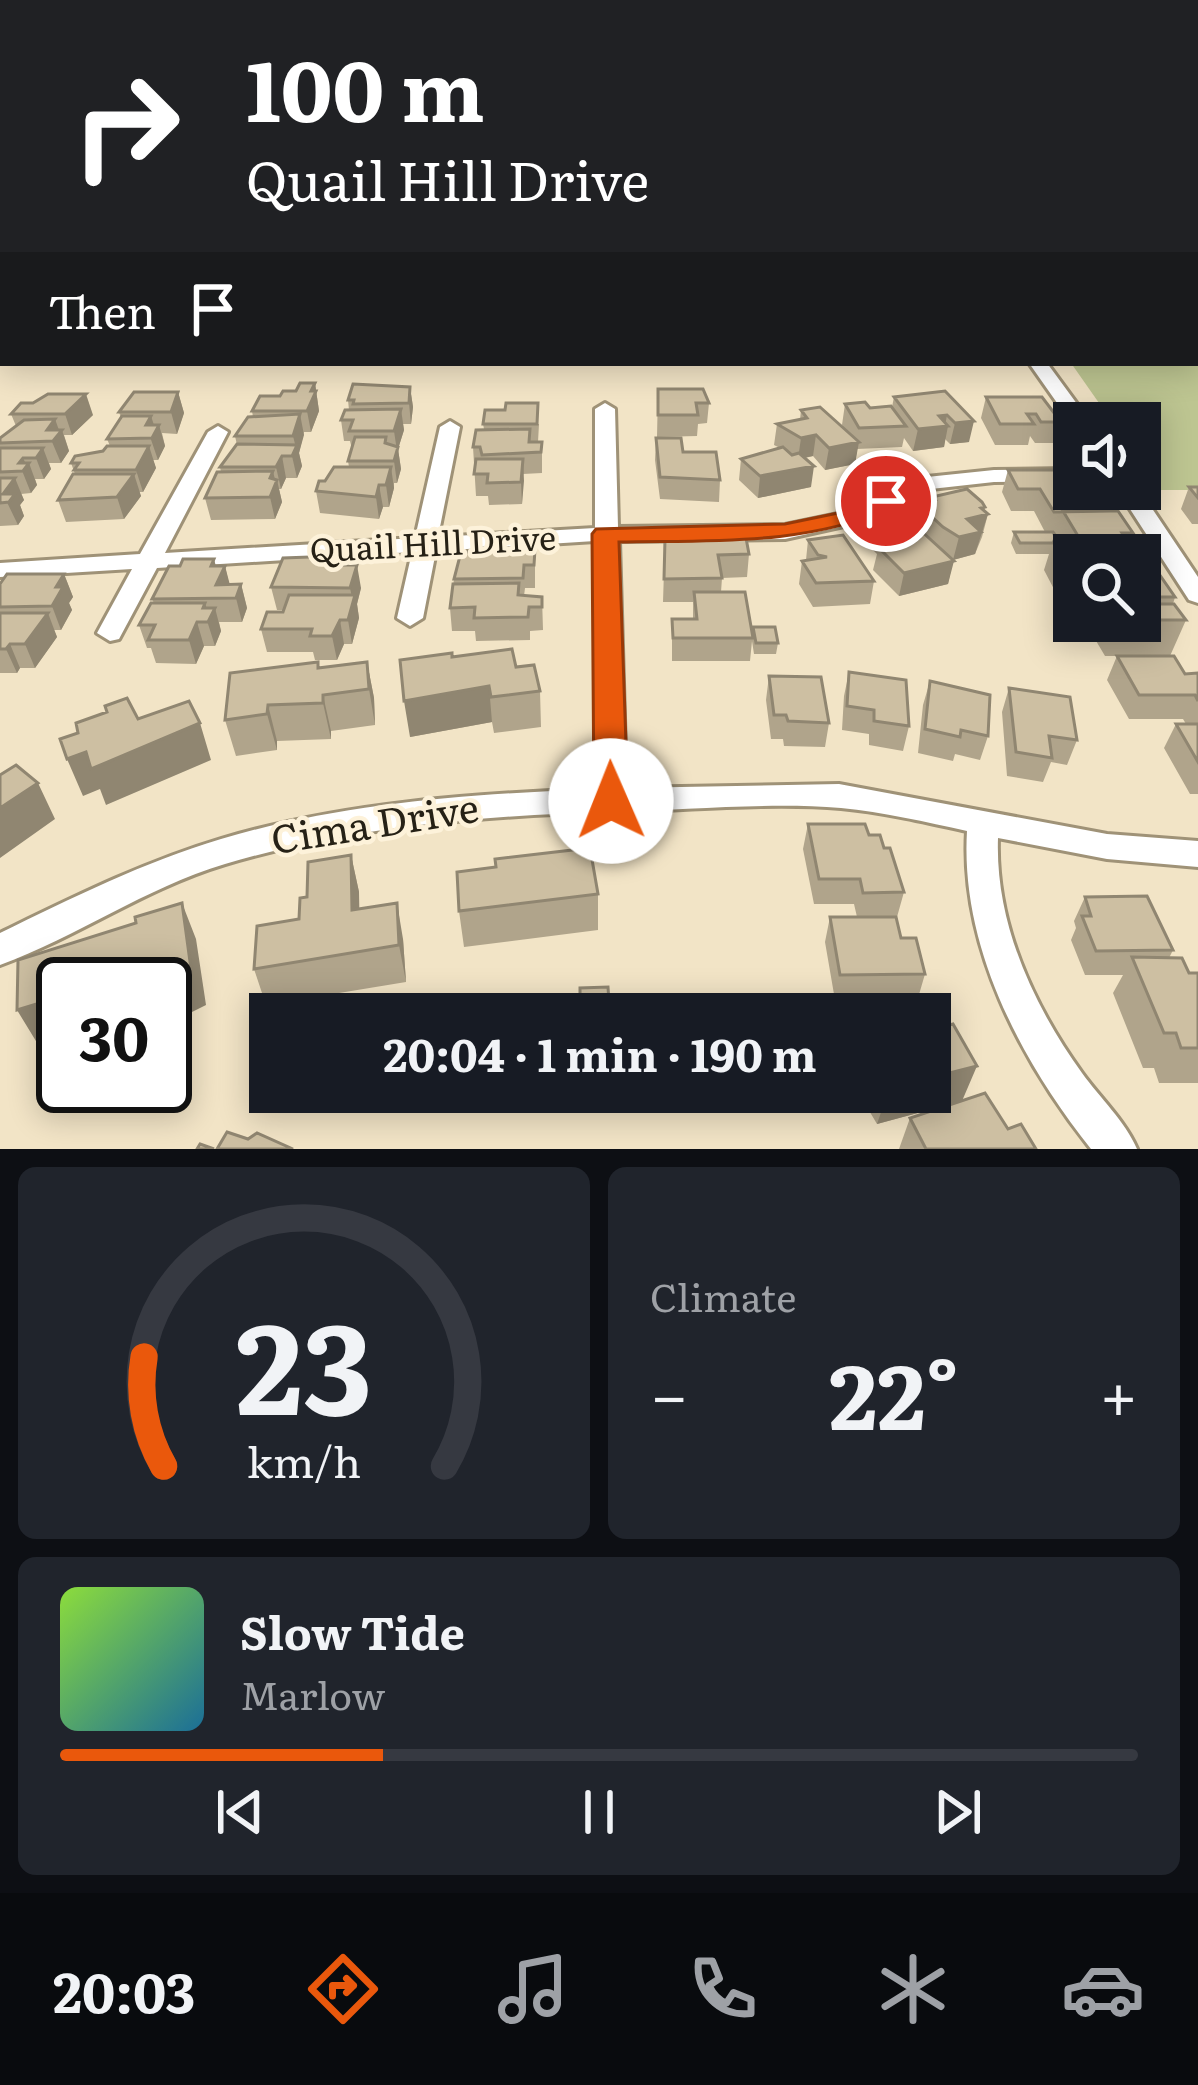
<!DOCTYPE html>
<html lang="en">
<head>
<meta charset="utf-8">
<style>
  :root { --surface:#171b24; --page:#20242c; --text:#f1f3f6; --muted:#9ea1a6; --line:#363941; --accent:#ea580c }
  body { margin:0; font-family:Literata,serif; background:var(--page); color:var(--text); height:100vh; display:flex; flex-direction:column; font-size:45px; white-space:nowrap }
  * { box-sizing:border-box; margin:0 }
  p { font-size:39px; color:var(--muted) }
  .icon { flex:none; width:66px; height:66px; fill:none; stroke:currentColor; stroke-width:2; stroke-linecap:round; stroke-linejoin:round }
  .map { position:relative; height:1149px; overflow:hidden }
  .panel { display:flex; flex-direction:column; gap:18px; padding:18px; background:#0d0f14; flex:1 }
  .panel>* { flex:none }
  .banner { position:absolute; left:0px; top:0px; width:1200px; height:366px; box-shadow:0 6px 30px #0003; background:#202124; color:#fff; overflow:hidden }
  .buttons { position:absolute; left:1053px; top:402px; display:grid; gap:24px }
  .buttons a { display:grid; place-items:center; width:108px; height:108px; border-radius:0px; background:var(--surface); box-shadow:0 6px 30px #0003; font-size:60px }
  .speed { position:absolute; left:36px; top:957px; display:flex; gap:24px; font-size:60px; font-weight:700; text-align:center }
  .speed>* { display:grid; place-content:center; width:156px; height:156px; border-radius:50%; background:var(--surface); box-shadow:0 6px 30px #0003; line-height:1 }
  .speed .limit { border:6px solid #111; border-radius:18px; background:#fff; color:#111 }
  .pin { position:absolute; display:grid; place-items:center; width:102px; height:102px; color:#fff; margin:-51px; border:6px solid #fff; border-radius:50%; box-shadow:0 3px 12px #0007 }
  .me { position:absolute; width:132px; margin:-66px; rotate:359deg; stroke-linejoin:round; filter:drop-shadow(0 0 9px #0008) }
  .turn { display:flex; align-items:center; gap:42px; height:252px; padding:0 48px; font-size:54px }
  .turn .icon { width:156px; height:156px; stroke-width:2.5 }
  .turn b { display:block; font-size:84px; line-height:102px }
  .then { display:flex; align-items:center; height:114px; padding:0 48px; background:#0003; gap:24px; font-size:45px }
  .big { font-size:90px; font-weight:700; line-height:1.1 }
  .panel .tile { flex:1; display:flex; flex-direction:column; justify-content:center; gap:18px; min-width:0; padding:0 42px; border-radius:18px; background:var(--page) }
  .panel .dial { align-items:center; gap:0 }
  .dial svg { height:312px; overflow:visible; fill:none; stroke:var(--line); stroke-width:7; stroke-linecap:round; text-anchor:middle }
  .dial text { fill:var(--text); stroke:none }
  .song { display:flex; align-items:center; gap:36px }
  .cover { width:144px; height:144px; border-radius:18px; background:linear-gradient(135deg,hsl(90 70% 55%),hsl(200 70% 35%)) }
  .played { height:12px; border-radius:6px; background:linear-gradient(90deg,var(--accent) 30%,var(--line) 30%) }
  .keys { display:flex; justify-content:space-around; direction:ltr }
  .heat { display:flex; justify-content:space-between; align-items:center; font-size:66px; direction:ltr }
  .panel .tiles { flex:1; display:grid; gap:18px; grid-template-columns:1fr 1fr }
  .tile:last-child { grid-column:span 2 }
  .trip { position:absolute; left:249px; top:993px; width:702px; height:120px; border-radius:0px; background:var(--surface); box-shadow:0 6px 30px #0003; font-weight:700; line-height:120px; text-align:center }
  .tab-bar { display:flex; height:192px; justify-content:space-around; align-items:center; background:#090b0e; color:var(--muted) }
  .tab-bar .icon { width:84px; height:84px }
  .tab-bar .active { color:var(--accent) }
  .tab-bar b { font-size:54px; color:var(--text) }
  .map>svg:first-child { display:block }
  .green { fill:#bdc591 }
  .lines { fill:none; stroke-linecap:round; stroke-linejoin:round }
  .street-casing { stroke:#9f9277; stroke-width:6 }
  .street { fill:#fff; fill-rule:evenodd }
  .wall { fill:#b0a48b }
  .shaded-wall { fill:#908671 }
  .building { fill:#cdbfa2; stroke:#908671; stroke-width:3 }
  .route { fill:#ea580c; stroke:#983908; stroke-width:3 }
  .labels { text-anchor:middle; stroke-width:9; stroke-linejoin:round; paint-order:stroke }
  .street-label { font-size:33px; fill:#262116; stroke:#fdf2da }
  .near-street-label { font-size:39px; fill:#262116; stroke:#fdf2da }
</style>
</head>
<body>
<div class="map">
<svg width="1198" height="1149" viewBox="0 0 1198 1149">
  <rect width="100%" height="100%" fill="#f2e4c6"/>
  <!-- green -->
  <path class="green" d="M1198 349V490H1161L1140 461V423H1113L1071 363H1197Z"/>
  <g class="lines">
    <defs>
      <path id="street" d="M1029 363H1047L1091 423H1074V427Z
        M605 403 615 409 618 527 785 525 838 514 927 477 994 470 1074 469V481L994 482 931 489 853 524 785 539 619 541 626 788 839 784 1107 834 1198 841V867L1107 859 998 838C995 923 1033 1005 1082 1073 1100 1098 1125 1121 1137 1149H1091C1021 1061 960 946 967 831 926 822 883 812 841 808 769 802 686 810 613 812 483 815 350 827 225 864 145 888 77 937 0 965V933C72 898 144 862 221 839 342 803 470 794 596 789L595 541 436 551 423 618 410 626 397 618 412 552 157 568 119 639 110 641 97 633 132 569 0 577V563L140 554 208 432 218 426 228 432 165 553 415 538 440 427 450 421 460 427 438 537 595 528V409Z
        M1117 489H1139L1198 577V603L1189 600Z"/>
    </defs>
    <!-- street casing -->
    <use href="#street" class="street-casing"/>
    <!-- street -->
    <use href="#street" class="street"/>
  </g>
  <!-- wall -->
  <path class="wall" d="M0 215H3V256H0Z
    M315 383 319 411 311 432H304L299 453 302 466 297 478H286L281 489H279L282 502 275 519 211 520 205 498 221 472 220 467 237 445 235 436 253 417 252 411 280 396Z
    M410 387 413 407 411 424H403L404 430 398 449 401 469 397 483H394V488L389 507H383L379 519 320 513 316 491 325 481 349 467 348 461 352 449 350 441H344L341 420 349 410 348 400Z
    M658 389 709 403 707 423 698 424 697 436 657 437Z
    M945 391 969 442 950 444 945 439 944 447 913 451 904 438 902 447 857 449 855 464 825 470 813 456 805 458 811 487 758 498 739 480 741 459 780 448 774 445 777 424 800 420 801 410 845 430 842 425 845 404 870 408 892 407 894 397Z
    M178 392 184 413 177 434 162 433 165 446 158 460H153L156 468 143 492H139L141 496 124 519 66 522 58 500 75 474 71 463 103 451 110 446 107 439 121 418 119 412Z
    M986 397 1061 422 1054 443H1035L1030 436 1028 445H995L981 418Z
    M11 414 93 415 72 435H64L69 451 61 463H49L51 469 44 479H35L37 485 31 493 21 494 24 500 20 505 24 516 18 525 0 526V438L16 426Z
    M483 424H539L538 442H542V473L523 474 522 504 489 505 488 496H476L473 447 484 429Z
    M656 438 683 452 720 480 719 502 660 499 655 460Z
    M1008 470 1074 489 1108 511 1133 533 1129 544 1074 555V621H1140V571L1175 597 1173 604 1186 620 1170 656 1185 674 1198 673V794H1190L1164 748 1176 724H1186L1183 719H1129L1107 680 1117 656H1169H1105L1092 634H1076L1060 605 1064 593H1056L1044 570 1049 554H1016L1011 543 1014 532H1045L1034 511H1011L1002 492Z
    M1189 487H1198V524H1192L1181 509Z
    M932 497 984 511 988 514 982 537 975 554 953 560 948 584 899 596 873 570 877 554 872 549 876 526H915L919 505 931 501Z
    M665 539 749 554 747 577 722 578 721 592 752 635 753 627 778 643 776 654H754L752 641 750 661H672V619H693V602H663Z
    M808 540 874 581 870 604 813 607 799 584 802 561 806 560Z
    M535 549V588H525L524 596 542 597 543 630 530 631V640L476 641 475 631H452L450 608 454 579Z
    M337 565 361 588 357 604 359 618 352 644H344L337 660H315L313 652H267L261 629 284 610H277L271 587Z
    M216 566H225L229 584H241L247 608 242 622H219L221 631 215 646H204L196 664 156 663 151 648H147L139 625 154 603 152 599Z
    M64 574 73 597 69 603 72 610 61 630H54L57 637 35 668H20L17 673H0V584Z
    M452 657 516 667 540 691 541 727 494 733 492 722 410 737Z
    M367 662 374 698 375 725 331 731V739L277 741V750L236 756 225 720 319 668Z
    M849 672 909 726 903 751 869 745V734L842 730 844 696Z
    M769 676 829 723 825 747 784 746 783 739H771L766 700Z
    M930 681 988 736 980 760 955 754 953 761 918 753 923 705Z
    M1009 688 1077 740 1067 765 1051 762 1043 782 1007 776 1002 712Z
    M808 824 884 848 904 892 897 917 901 938 925 974 918 998 835 1000 825 942 830 917H857L854 904H814L803 849Z
    M351 855 359 892V909L403 939 406 982 266 1005 254 969 299 919 307 897Z
    M496 867 598 894V930L464 947 459 911Z
    M1085 897 1173 950 1169 958 1189 973H1198V1083H1159L1154 1068H1143L1113 993 1123 975H1085L1071 940 1076 928 1074 921Z
    M608 987 609 1014H580V988Z
    M834 1092H930L962 1100 1008 1129 1036 1149H899L910 1118 958 1102 877 1124 861 1097 841 1108Z"/>
  <!-- shaded-wall -->
  <path class="shaded-wall" d="M0 326 3 334 2 348 0 342Z
    M315 383 319 411 311 432 307 411Z
    M410 387 413 407 411 424 409 403Z
    M178 392 184 413 177 434 171 412Z
    M86 394 93 415 72 435 65 414Z
    M401 409 404 430 398 449 401 469 397 483 394 461 397 451 394 431Z
    M300 414 304 435 299 453 302 466 297 478 292 456 296 448 293 436Z
    M947 415 945 426H948L944 447 913 451 918 429 939 416Z
    M151 416 156 431 159 425 165 446 158 460 146 425Z
    M55 419 60 433 62 430 69 451 61 463 47 430Z
    M974 421 969 442 950 444 955 423Z
    M816 435 813 456 798 459 801 438Z
    M859 442 855 464 825 470 829 448Z
    M149 446 156 468 143 492 136 470Z
    M43 448 51 469 44 479 36 458Z
    M282 456 286 478 281 489 276 467Z
    M23 458 27 466 29 463 37 485 31 493 19 463Z
    M523 459 524 481 522 504 521 482Z
    M814 466 811 487 758 498 760 476Z
    M391 467 394 488 389 507 386 485Z
    M273 471 276 484 277 480 282 502 275 519 270 497V478Z
    M134 474 141 496 124 519 117 497Z
    M15 478 24 500 20 505 24 516 18 525 3 494Z
    M379 485 383 507 379 519 376 497Z
    M985 507 983 515 988 514 975 554 953 560 959 537 967 519 981 508Z
    M214 559 219 578 225 566 231 589 220 599 211 566Z
    M954 561 948 584 899 596 904 573Z
    M357 565 361 588 357 604 359 618 352 644 348 620 353 602 350 588Z
    M64 574 73 597 69 603 72 610 61 630 52 606 56 587Z
    M241 584 247 608 242 622 236 598Z
    M205 603 210 619 215 608 221 631 215 646 203 608Z
    M48 613 57 637 35 668 25 644Z
    M340 620 344 644 337 660 332 636Z
    M197 622 204 646 196 664 189 640Z
    M10 644 20 668 17 673 6 649Z
    M367 662 374 698 375 725 369 689Z
    M489 686 492 722 410 737 404 701Z
    M323 695 331 731V739L323 703Z
    M268 705 277 741V750L267 714Z
    M200 723 211 760 106 805 100 789 83 796 67 759 86 752Z
    M38 783 55 819 0 858V808Z
    M351 855 359 892 360 946 352 910Z
    M182 903 196 939 206 1005 180 1018 165 1023V984H159Z
    M397 903 403 939 406 982 399 945Z
    M63 996V1038L39 1046 17 1010Z
    M977 1066 962 1101 877 1124 888 1092H930V1078Z
    M845 1092H863L861 1097 841 1108Z"/>
  <!-- building -->
  <path class="building" d="M300 383H315L311 391H316L307 411H252L260 396H280L283 391H296Z
    M353 384 410 387 409 403 353 404 354 400H348Z
    M658 389H703L709 403H696L698 415H658Z
    M945 391 974 421 955 423 947 415 939 416 948 426 918 429 894 397Z
    M134 392H178L171 412H119Z
    M48 394H86L65 414H11L21 403H33Z
    M986 397H1042L1061 422H1041L1036 414H1027L1034 424H1000Z
    M865 402 870 408 891 406 906 426 859 428 845 404Z
    M506 403H538L537 424H483L485 410H505Z
    M820 407 859 442 829 448 816 435 801 438 777 424 807 418 801 410Z
    M401 409 394 431H349L353 420H341L345 410Z
    M300 414 293 436H235L248 417Z
    M122 416H151L146 425H159L152 438 107 439Z
    M55 419 47 430H62L53 441 0 443V438L24 420Z
    M530 429 529 442H542L541 452 482 455 480 447H473L476 430Z
    M355 437H386L385 443 398 447 394 461H348Z
    M656 438H681L683 452H716L720 480 660 477Z
    M237 444 297 445 292 456H282L276 467H220Z
    M107 446H149L136 470H74L79 463H71L75 456 103 451Z
    M783 447 792 455 799 453 814 466 760 476 741 459Z
    M0 448H43L36 458H23L19 463H29L23 471 0 472Z
    M476 459H523L521 482 487 483 488 474H474Z
    M334 467H391L386 485H379L376 497 316 491 319 481H325Z
    M1008 470H1071L1074 475V489L1095 491 1108 511 1054 512 1040 489H1018Z
    M273 471 270 478 277 480 270 497 205 498 217 472Z
    M73 474H134L117 497 58 500Z
    M0 478H15L3 494H15L9 502 0 503Z
    M1189 487H1198V498Z
    M967 489 982 502 985 507 981 508 988 514 967 519 981 532 959 537 943 527 919 505 935 500 932 497Z
    M1063 511H1118L1133 533H1122L1136 555H1074V558L1068 559 1055 536H1078Z
    M907 518 954 561 904 573 878 547 894 543 876 526Z
    M1014 532H1053L1056 536 1053 543H1020Z
    M843 535 874 581 816 583 802 561 827 557 818 555 808 540Z
    M746 538 749 554 718 555 722 578 664 579 665 539Z
    M479 548 535 549 534 565H524L523 578 454 579 461 552H478Z
    M336 556 332 565H357L350 588 271 587 283 558Z
    M183 559H214L211 566H225L216 585 241 584 236 598 152 599 169 566H180Z
    M1140 571H1157L1175 597H1151L1155 604H1174L1186 620H1140Z
    M7 574H64L56 587H63L52 606 0 607V584Z
    M519 583 518 595 542 597V607H529L528 617 474 618 475 607 450 608 453 584Z
    M694 592H745L753 638H673L672 619H697Z
    M289 595H355L348 620H340L332 636H310L312 629H261L267 612H283Z
    M151 603H205L203 608H215L208 622H197L189 640H148L155 625H139Z
    M0 613H48L25 644H10L6 649H0Z
    M753 627H775L778 643H756Z
    M512 649 516 667 534 665 540 691 491 697 489 686 404 701 400 660 452 653V657Z
    M1117 656H1174L1185 674 1198 673V701L1195 695H1139Z
    M318 662V668L367 662 369 689 323 695V703L268 705 267 714 225 720 230 673Z
    M849 672 906 680 909 726 874 721V710L847 706Z
    M769 676 821 677 829 723 788 721 786 715H774Z
    M930 681 990 695 988 736 961 730 960 737 925 729Z
    M1009 688 1070 697 1077 740 1049 736 1052 758 1016 752Z
    M127 698 138 719 189 701 200 723 91 769 86 752 67 759 60 739 78 733 76 723 107 712 105 706Z
    M1176 724H1198V762Z
    M16 765 38 783 0 808V775Z
    M808 824H865L869 835H880L884 848H890L904 892 863 893 860 879H819Z
    M590 848 598 894 459 911 457 872 496 867 495 859Z
    M351 855 352 910 397 903 399 945 254 969 257 926 299 919 300 898 307 897 308 862Z
    M1147 896 1173 950 1096 951 1082 916H1091L1085 897Z
    M182 903 191 969 159 984H63V996L17 1010 18 960 136 923 135 917Z
    M830 917H896L901 938H916L925 974 840 975Z
    M1132 957 1182 958 1189 973H1198V1048H1181L1176 1033H1164Z
    M608 987 609 1002 580 1003V988Z
    M913 998 923 1014H863Z
    M953 1024 977 1066 930 1078V1027L932 1029Z
    M985 1093 1008 1129 1021 1124 1036 1149H926L910 1118Z
    M227 1132 248 1139 257 1133 293 1149H217Z
    M200 1144 214 1149H197Z"/>
  <!-- sky -->
  <linearGradient id="sky" x2="0" y2="1"><stop stop-color="#89c1f0"/><stop offset="0.55" stop-color="#f9f3e5"/><stop offset="1" stop-color="#f9f3e5" stop-opacity="0"/></linearGradient>
  <rect width="1198" height="360" fill="url(#sky)"/>
  <!-- route -->
  <path class="route" d="M886 494 898 501 894 507C806 546 714 540 619 542L628 801 623 811 611 815 599 811 594 801 592 534 596 529 785 524 838 513Z"/>
  <g class="labels">
    <!-- street labels -->
    <g class="street-label">
      <text transform="translate(433 544) rotate(-3)" y="12">Quail Hill Drive</text>
    </g>
    <!-- near-street labels -->
    <g class="near-street-label">
      <text transform="translate(375 824) rotate(-9)" y="14">Cima Drive</text>
    </g>
  </g>
</svg>
<div class="buttons">
<a><svg class="icon" aria-label="sound" viewBox="0 0 24 24"><path d="M4 9h4l5-4v14l-5-4H4zM17 9q2 3 0 6"/></svg></a>
<a><svg class="icon" aria-label="search" viewBox="0 0 24 24"><circle cx="10" cy="10" r="6"/><path d="M15 15l6 6"/></svg></a>
</div>
<div class="speed"><div class="limit">30</div></div>
<div class="pin" style="left:886px;top:501px;background:#d93025"><svg class="icon" aria-label="arrive" viewBox="0 0 24 24"><path d="M6 21V4h12l-3 4 3 4H6"/></svg></div>
<svg class="me" style="left:611px;top:801px" viewBox="-20 -20 40 40"><circle r="19" fill="#fff"/><path d="M0-13L10 11 0 6-10 11z" fill="#ea580c"/></svg>
<div class="trip">20:04 · 1 min · 190 m</div>
<div class="banner">
<div class="turn"><svg class="icon" aria-label="right" viewBox="0 0 24 24"><path d="M7 20v-9h11M14 6l5 5-5 5"/></svg><div><b>100 m</b>Quail Hill Drive</div></div>
<div class="then">Then<svg class="icon" aria-label="arrive" viewBox="0 0 24 24"><path d="M6 21V4h12l-3 4 3 4H6"/></svg></div>
</div>
</div>
<section class="panel">
<div class="tiles">
<div class="tile dial"><svg viewBox="0 0 100 80">
<path d="M14 69A42 42 0 1 1 86 69"/>
<path d="M14 69A42 42 0 0 1 9 41" stroke="#ea580c"/>
<text x="50" y="56" font-size="32" font-weight="700">23</text>
<text x="50" y="72" font-size="11">km/h</text>
</svg></div>
<div class="tile"><p>Climate</p>
<div class="heat"><a>−</a><b class="big">22°</b><a>+</a></div>
</div>
<div class="tile">
<div class="song"><i class="cover"></i><div><b>Slow Tide</b><p>Marlow</p></div></div>
<div class="played"></div>
<div class="keys"><svg class="icon" aria-label="previous" viewBox="0 0 24 24"><path d="M18 5L8 12l10 7zM5 5v14"/></svg><svg class="icon" aria-label="pause" viewBox="0 0 24 24"><path d="M8 5v14M16 5v14"/></svg><svg class="icon" aria-label="next" viewBox="0 0 24 24"><path d="M6 5l10 7-10 7zM19 5v14"/></svg></div>
</div>
</div>
</section>
<nav class="tab-bar">
<b>20:03</b>
<svg class="icon active" aria-label="directions" viewBox="0 0 24 24"><path d="M12 3l9 9-9 9-9-9zM9 14v-3h6M13 9l2 2-2 2"/></svg>
<svg class="icon" aria-label="music" viewBox="0 0 24 24"><path d="M9 18V5l10-2v13"/><circle cx="6" cy="18" r="3"/><circle cx="16" cy="16" r="3"/></svg>
<svg class="icon" aria-label="phone" viewBox="0 0 24 24"><path d="M5 4h4l2 5-3 2q2 4 5 5l2-3 5 2v4C11 20 4 13 5 4z"/></svg>
<svg class="icon" aria-label="climate" viewBox="0 0 24 24"><path d="M12 3v18M4 7l16 10M4 17L20 7"/></svg>
<svg class="icon" aria-label="car" viewBox="0 0 24 24"><path d="M5 17H2v-5l4-1 3-4h7l3 4 3 1v5h-3M9 17h6M6 11h13"/><circle cx="7" cy="17" r="2"/><circle cx="17" cy="17" r="2"/></svg>
</nav>
</body>
</html>
